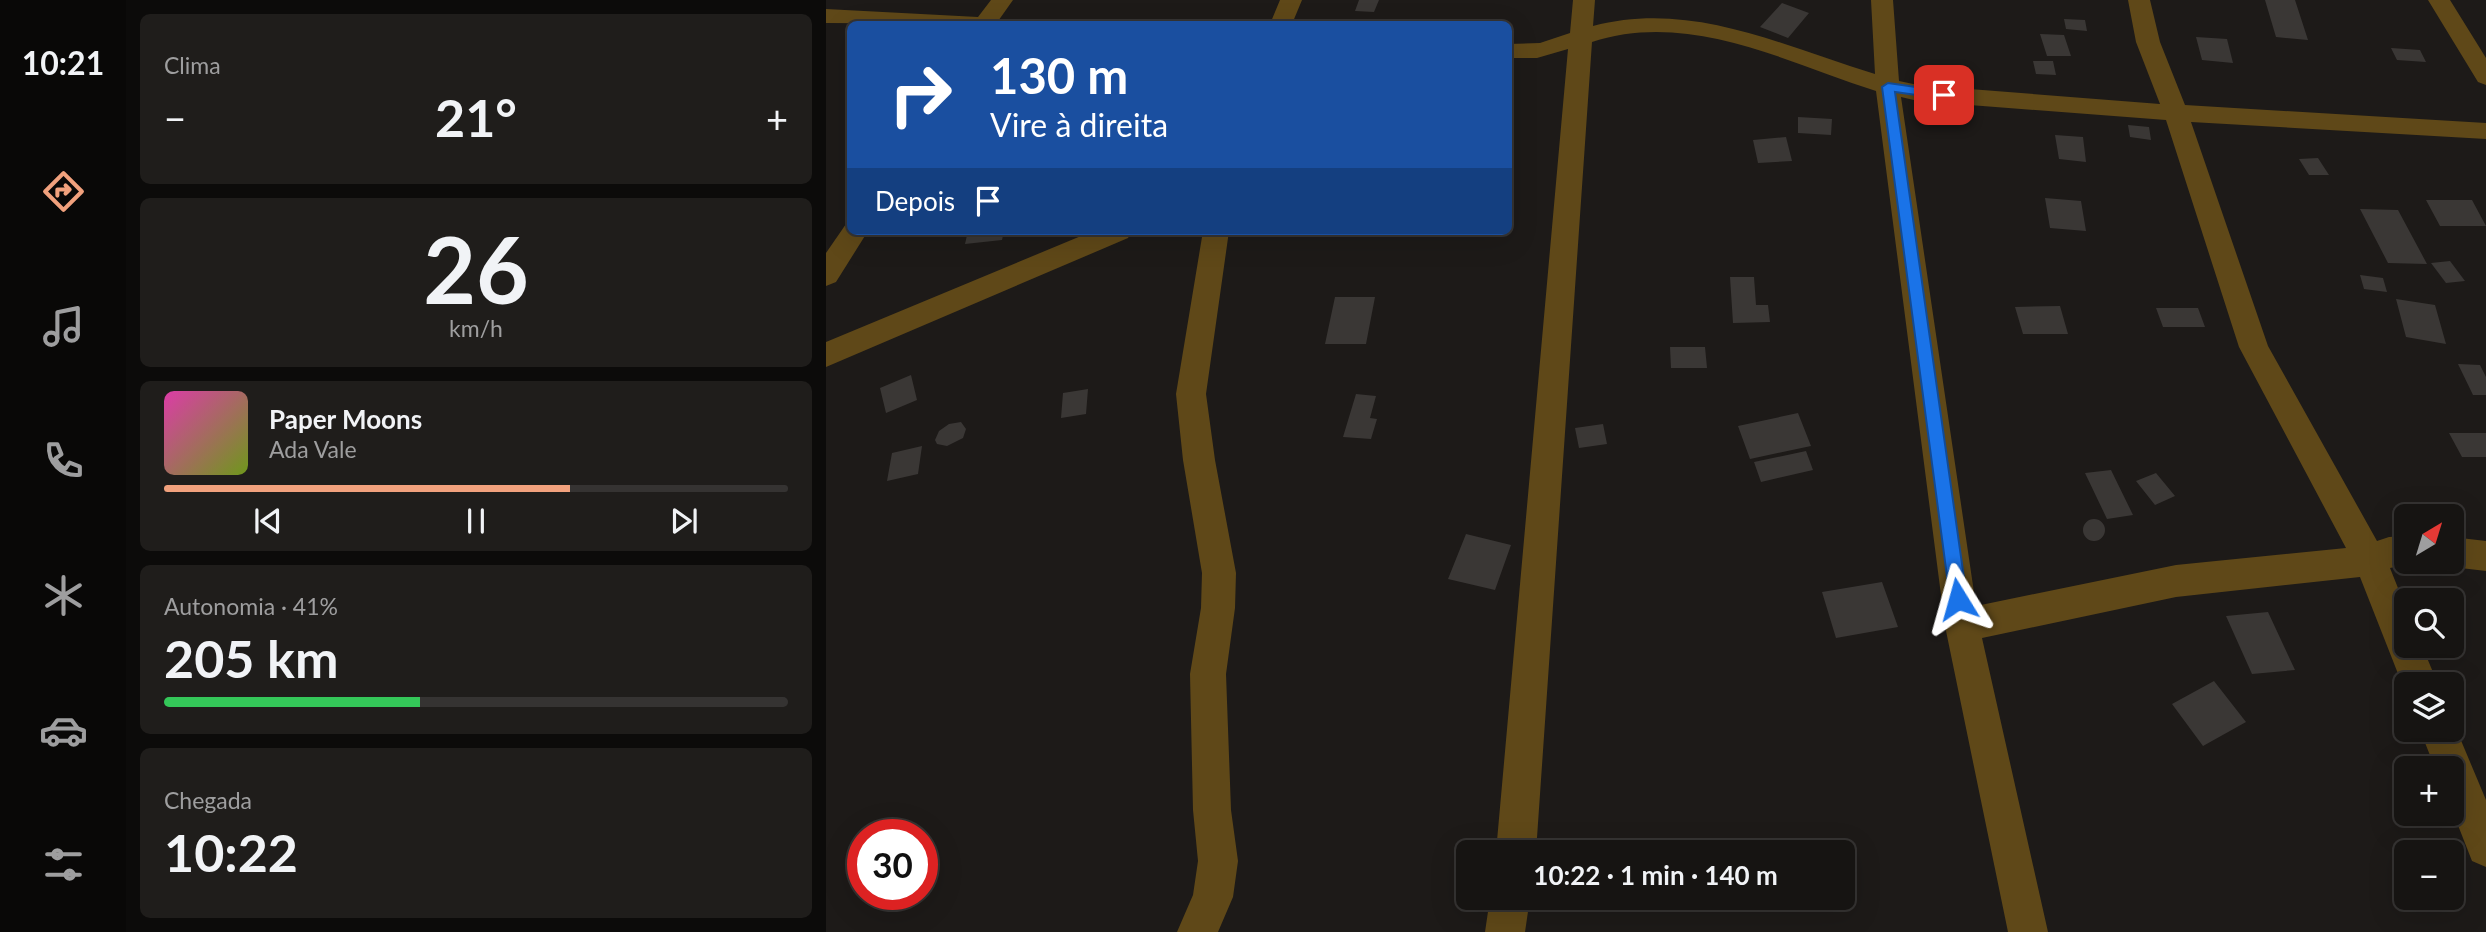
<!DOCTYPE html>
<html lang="pt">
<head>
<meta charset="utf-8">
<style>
  :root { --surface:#161412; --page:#1f1d1b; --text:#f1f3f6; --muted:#9e9e9f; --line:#353332; --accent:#f1a17d }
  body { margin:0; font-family:Lato,sans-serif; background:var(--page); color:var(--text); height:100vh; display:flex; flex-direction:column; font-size:26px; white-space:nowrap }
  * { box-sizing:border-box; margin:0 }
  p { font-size:23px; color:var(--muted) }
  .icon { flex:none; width:38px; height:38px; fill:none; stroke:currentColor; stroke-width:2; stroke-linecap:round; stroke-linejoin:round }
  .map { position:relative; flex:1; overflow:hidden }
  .side { display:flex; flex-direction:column; gap:14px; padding:14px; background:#0c0b0a; width:700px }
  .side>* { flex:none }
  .banner { position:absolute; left:21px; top:21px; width:665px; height:214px; border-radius:10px; box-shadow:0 7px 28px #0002,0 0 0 2px var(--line); background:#1a4fa0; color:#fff; overflow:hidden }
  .needle { width:46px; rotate:38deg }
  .controls { position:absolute; left:1568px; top:504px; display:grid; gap:14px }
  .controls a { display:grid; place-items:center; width:70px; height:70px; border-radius:10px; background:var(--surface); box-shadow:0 7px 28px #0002,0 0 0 2px var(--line); font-size:35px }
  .speed { position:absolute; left:21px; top:819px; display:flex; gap:14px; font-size:35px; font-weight:700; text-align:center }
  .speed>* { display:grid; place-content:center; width:91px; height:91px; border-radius:50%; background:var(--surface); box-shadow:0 7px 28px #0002,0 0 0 2px var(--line); line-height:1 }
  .speed .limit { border:10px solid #d22; background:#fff; color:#111 }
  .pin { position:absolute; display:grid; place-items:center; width:60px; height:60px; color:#fff; margin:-30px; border-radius:14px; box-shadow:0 4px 10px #0006 }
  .me { position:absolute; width:77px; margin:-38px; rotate:352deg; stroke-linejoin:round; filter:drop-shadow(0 0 5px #0008) }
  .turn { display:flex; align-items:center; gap:24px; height:147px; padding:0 28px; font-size:32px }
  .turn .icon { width:91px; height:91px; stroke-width:2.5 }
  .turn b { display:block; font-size:49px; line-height:60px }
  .then { display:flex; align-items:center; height:66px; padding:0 28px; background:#0003; gap:14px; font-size:26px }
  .big { font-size:52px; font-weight:700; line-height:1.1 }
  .side .tile { flex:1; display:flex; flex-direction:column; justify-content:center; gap:10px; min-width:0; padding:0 24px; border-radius:10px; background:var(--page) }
  .side .dial { align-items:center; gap:0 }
  .dial b { font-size:91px; line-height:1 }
  .song { display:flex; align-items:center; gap:21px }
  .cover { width:84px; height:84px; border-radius:10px; background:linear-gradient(135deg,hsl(320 70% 55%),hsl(80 70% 35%)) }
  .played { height:7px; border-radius:4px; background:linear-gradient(90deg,var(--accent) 65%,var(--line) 65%) }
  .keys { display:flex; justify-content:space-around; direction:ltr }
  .heat { display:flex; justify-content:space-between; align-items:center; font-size:38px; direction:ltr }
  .charge { height:10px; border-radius:5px; background:linear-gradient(90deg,#34c759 41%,var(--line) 0) }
  .trip { position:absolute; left:630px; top:840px; width:399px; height:70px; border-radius:10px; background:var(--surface); box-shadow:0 7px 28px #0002,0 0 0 2px var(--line); font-weight:700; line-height:70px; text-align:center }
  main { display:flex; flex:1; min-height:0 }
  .dock { display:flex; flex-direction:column; width:126px; justify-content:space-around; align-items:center; background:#090807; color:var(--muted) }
  .dock .icon { width:49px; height:49px }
  .dock .on { color:var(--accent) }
  .dock b { font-size:32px; color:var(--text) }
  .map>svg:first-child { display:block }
  .building { fill:#3a3735 }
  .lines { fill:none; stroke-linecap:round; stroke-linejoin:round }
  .street { fill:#5f4818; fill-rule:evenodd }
  .route { fill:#1a73e8; stroke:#114b97; stroke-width:2 }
</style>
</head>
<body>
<main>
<nav class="dock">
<b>10:21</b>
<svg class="icon on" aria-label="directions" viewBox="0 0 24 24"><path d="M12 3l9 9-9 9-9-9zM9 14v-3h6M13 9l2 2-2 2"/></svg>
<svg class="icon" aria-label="music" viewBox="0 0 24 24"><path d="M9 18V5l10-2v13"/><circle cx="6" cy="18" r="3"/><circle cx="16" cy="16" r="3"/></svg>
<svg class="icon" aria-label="phone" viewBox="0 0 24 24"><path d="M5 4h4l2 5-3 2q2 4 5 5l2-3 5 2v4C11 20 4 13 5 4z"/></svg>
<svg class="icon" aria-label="climate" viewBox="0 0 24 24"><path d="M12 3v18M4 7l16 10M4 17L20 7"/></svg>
<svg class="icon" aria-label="car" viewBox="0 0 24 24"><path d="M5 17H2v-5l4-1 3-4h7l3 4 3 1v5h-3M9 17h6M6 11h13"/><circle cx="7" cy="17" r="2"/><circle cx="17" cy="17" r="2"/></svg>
<svg class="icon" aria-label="filters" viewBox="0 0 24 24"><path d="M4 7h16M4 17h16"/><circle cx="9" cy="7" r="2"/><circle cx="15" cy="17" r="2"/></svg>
</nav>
<section class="side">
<div class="tile"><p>Clima</p>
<div class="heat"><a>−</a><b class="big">21°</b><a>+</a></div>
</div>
<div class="tile dial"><b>26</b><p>km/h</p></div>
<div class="tile">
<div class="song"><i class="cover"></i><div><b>Paper Moons</b><p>Ada Vale</p></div></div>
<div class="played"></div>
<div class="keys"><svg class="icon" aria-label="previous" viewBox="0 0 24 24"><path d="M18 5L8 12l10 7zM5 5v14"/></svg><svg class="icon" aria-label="pause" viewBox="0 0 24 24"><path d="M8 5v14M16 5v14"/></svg><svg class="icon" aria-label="next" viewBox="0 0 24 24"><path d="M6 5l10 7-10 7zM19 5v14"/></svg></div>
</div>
<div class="tile"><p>Autonomia · 41%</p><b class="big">205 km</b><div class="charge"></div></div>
<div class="tile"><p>Chegada</p><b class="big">10:22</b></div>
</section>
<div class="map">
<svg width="1660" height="932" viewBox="0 0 1660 932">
  <rect width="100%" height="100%" fill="#1d1a18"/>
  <!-- building -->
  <path class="building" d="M533 0H553L548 12 529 11Z
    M1439 0H1469L1482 40 1450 37Z
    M956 3 983 13 962 38 934 27Z
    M1238 19 1259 20 1261 31 1240 29Z
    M1214 34 1238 35 1245 56H1221Z
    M1370 37 1401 39 1407 63 1376 60Z
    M1565 48 1594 50 1600 62 1571 60Z
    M1207 61H1227L1230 75 1210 74Z
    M972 117 1006 119 1005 135 972 133Z
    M1302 125 1323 127 1325 140 1304 137Z
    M1229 135 1257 137 1260 162 1233 159Z
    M960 137 966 161 932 163 927 140Z
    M1492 158 1503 175H1483L1473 159Z
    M1219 198 1255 201 1260 231 1224 228Z
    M1600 200H1646L1660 226H1614Z
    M1534 209 1572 210 1601 264 1562 263Z
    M142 231H178L176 240 139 244Z
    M1624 261 1639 281 1620 283 1605 263Z
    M1534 275 1557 278 1561 292 1538 289Z
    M904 277H928L930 305H942L944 322 907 323Z
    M509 297H549L540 344H499Z
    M1570 299 1609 305 1620 344 1580 337Z
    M1234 306 1242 334H1197L1189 307Z
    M1330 308H1372L1379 327H1337Z
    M844 347H879L881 368H845Z
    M1632 364 1654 365 1660 377V395H1647Z
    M85 375 91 400 60 413 54 388Z
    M262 389 260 414 235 418 237 393Z
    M530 394 550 396 544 418 551 419 545 439 517 437Z
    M972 413 985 446 924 459 912 426Z
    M135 422 140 429 137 438 121 446 111 444 109 440 113 431 123 424Z
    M777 424 781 444 753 448 749 428Z
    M1623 433H1660V457H1636Z
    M96 446 92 474 61 481 66 453Z
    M980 451 987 470 935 482 928 462Z
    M1285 470 1307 515 1281 519 1259 473Z
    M1330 473 1349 496 1329 505 1310 481Z
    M1257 530a11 11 0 1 1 22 0a11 11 0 1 1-22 0Z
    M640 534 685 545 669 590 622 579Z
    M1056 582 1072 627 1010 638 996 592Z
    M1442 612 1469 670 1426 674 1400 616Z
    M1388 681 1420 722 1377 746 1346 704Z"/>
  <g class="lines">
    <!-- street -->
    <path class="street" d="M165 0H187L170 24 0 23V9L152 17Z
      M454 0H476L466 24H444Z
      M747 0H769L767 26C866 0 956 46 1049 74L1045 0H1067L1073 81 1092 85 1334 104 1310 42 1302 0H1324L1334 42 1359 105 1660 123V139L1365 122 1442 346 1551 541 1563 537 1580 536V562H1592L1564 568 1580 608V646H1596L1612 684H1580V694L1534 577 1350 597 1156 638 1222 932H1182L1119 626 1050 91C959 62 863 10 766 42L710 852H670L742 49 711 58H682V44L714 43 744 33ZM1075 97 1092 101 1340 120 1413 347 1520 548 1350 565 1150 606Z
      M1602 0H1624L1660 58V85L1652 82Z
      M24 223V231H42L10 282 0 286V253L20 224Z
      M267 231H306L302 238 0 367V342Z
      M377 231H403L380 394 389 460 410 573 409 608 400 674 405 810 412 861 407 897 392 932H351L367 895 372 861 367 810 364 674 375 608 376 573 357 460 350 394Z
      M1626 537 1660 541V571L1626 567 1614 563 1626 562Z
      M1626 719 1660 800V867L1646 861 1626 810V768H1609L1594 730H1626Z
      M664 898H704L699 932H659Z"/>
  </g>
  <!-- route -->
  <path class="route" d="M1062 83 1118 91 1124 95 1118 99 1069 92 1141 599 1138 605 1132 607 1126 605 1124 599 1056 87Z"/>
</svg>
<div class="controls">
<a><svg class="needle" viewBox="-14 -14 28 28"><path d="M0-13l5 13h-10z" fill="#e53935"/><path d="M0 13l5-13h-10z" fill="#9e9e9f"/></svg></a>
<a><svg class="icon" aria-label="search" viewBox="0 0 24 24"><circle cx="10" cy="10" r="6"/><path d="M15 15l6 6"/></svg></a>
<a><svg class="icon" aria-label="layers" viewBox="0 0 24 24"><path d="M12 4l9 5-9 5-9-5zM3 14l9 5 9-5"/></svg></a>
<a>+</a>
<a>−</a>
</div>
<div class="speed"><div class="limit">30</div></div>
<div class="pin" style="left:1118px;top:95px;background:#d93025"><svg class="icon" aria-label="arrive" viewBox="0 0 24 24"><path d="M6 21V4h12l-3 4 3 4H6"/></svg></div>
<svg class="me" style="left:1132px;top:599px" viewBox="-20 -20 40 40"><path d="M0-17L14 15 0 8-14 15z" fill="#1a73e8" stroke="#fff" stroke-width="4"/></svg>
<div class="trip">10:22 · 1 min · 140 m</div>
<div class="banner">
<div class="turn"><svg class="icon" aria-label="right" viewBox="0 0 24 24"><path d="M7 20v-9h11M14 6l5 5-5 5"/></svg><div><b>130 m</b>Vire à direita</div></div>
<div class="then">Depois<svg class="icon" aria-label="arrive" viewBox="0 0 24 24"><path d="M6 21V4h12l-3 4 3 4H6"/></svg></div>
</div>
</div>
</main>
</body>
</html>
